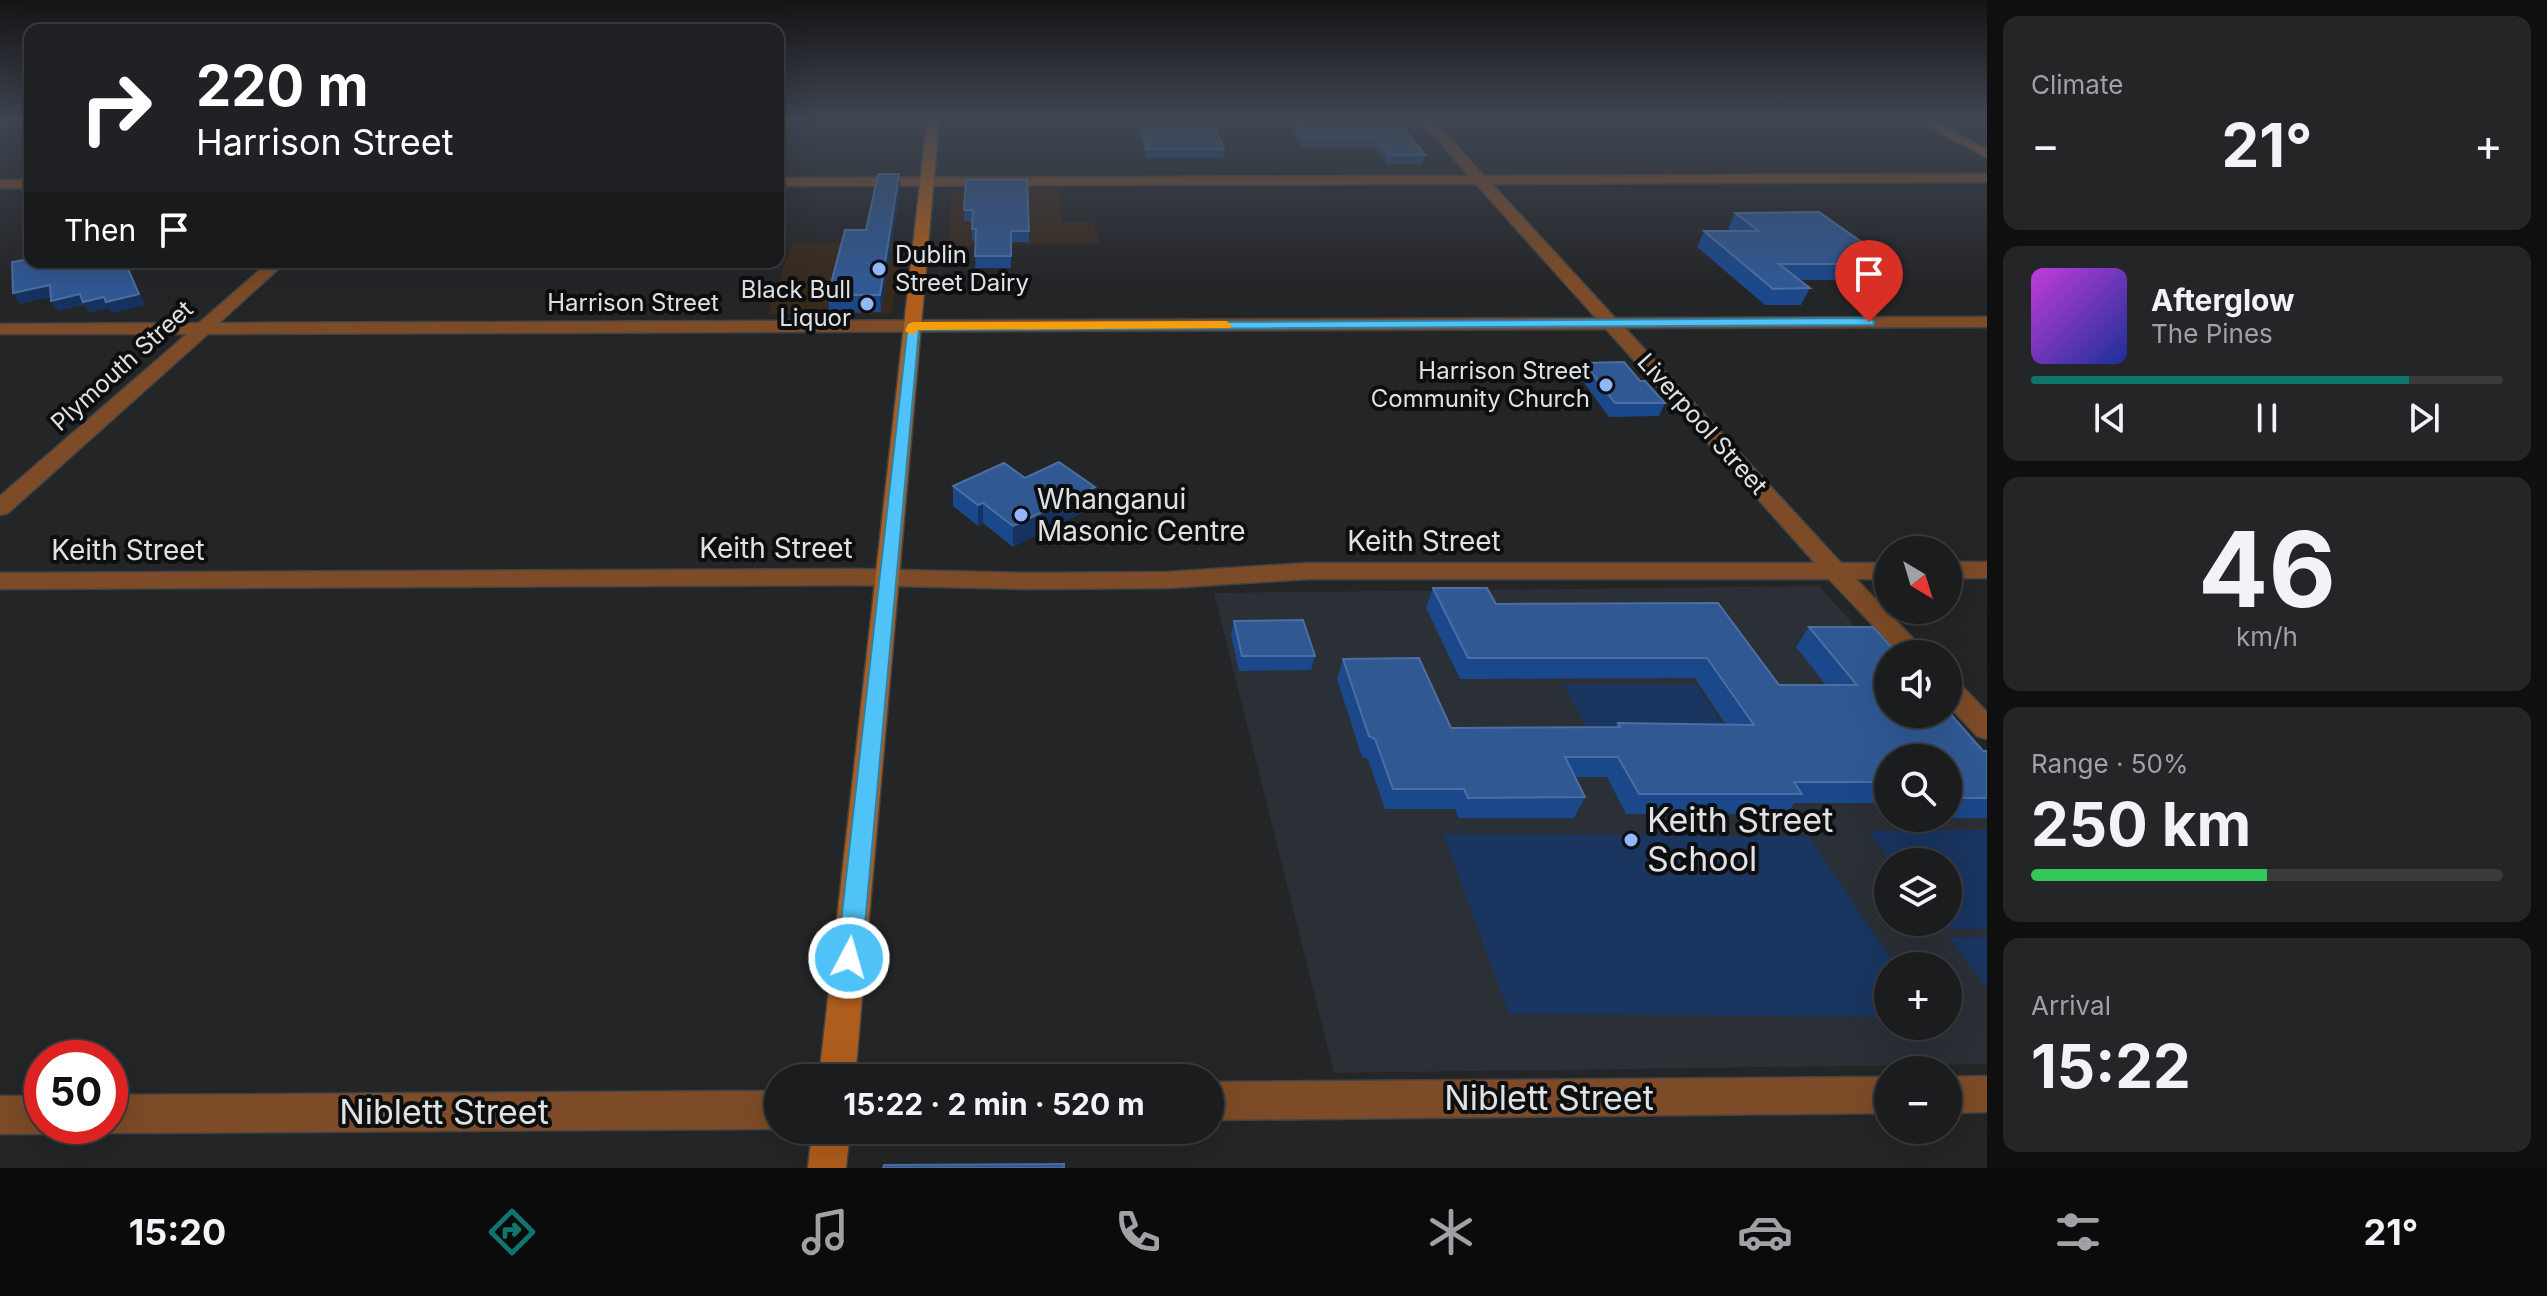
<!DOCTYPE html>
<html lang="en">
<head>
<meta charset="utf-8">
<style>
  :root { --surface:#1b1c1d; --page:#242526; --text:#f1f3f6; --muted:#a0a1a4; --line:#393a3b; --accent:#0f766e }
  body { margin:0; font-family:Inter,sans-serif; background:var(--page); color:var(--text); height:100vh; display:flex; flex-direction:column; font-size:30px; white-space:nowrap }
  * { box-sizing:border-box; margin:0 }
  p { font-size:26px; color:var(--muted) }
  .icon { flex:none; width:44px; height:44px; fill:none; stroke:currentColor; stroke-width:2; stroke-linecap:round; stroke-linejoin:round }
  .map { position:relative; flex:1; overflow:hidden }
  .drawer { display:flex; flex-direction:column; gap:16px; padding:16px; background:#0f0f10; width:560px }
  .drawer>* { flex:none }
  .banner { position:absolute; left:24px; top:24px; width:760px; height:244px; border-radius:16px; box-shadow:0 8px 32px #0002,0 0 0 2px var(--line); background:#202124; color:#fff; overflow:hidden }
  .needle { width:52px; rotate:142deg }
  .fabs { position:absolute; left:1874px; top:536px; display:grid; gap:16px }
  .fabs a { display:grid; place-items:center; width:88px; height:88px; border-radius:50%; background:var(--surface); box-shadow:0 8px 32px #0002,0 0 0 2px var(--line); font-size:40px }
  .speed { position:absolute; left:24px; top:1040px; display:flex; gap:16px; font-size:40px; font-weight:700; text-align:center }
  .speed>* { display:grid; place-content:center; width:104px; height:104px; border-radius:50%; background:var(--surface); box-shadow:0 8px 32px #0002,0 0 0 2px var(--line); line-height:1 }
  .speed .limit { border:12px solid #d22; background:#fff; color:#111 }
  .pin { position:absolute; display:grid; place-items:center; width:68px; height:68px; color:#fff; margin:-82px -34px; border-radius:50% 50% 50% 0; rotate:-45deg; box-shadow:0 0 8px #0007 }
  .pin .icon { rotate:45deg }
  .me { position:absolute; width:88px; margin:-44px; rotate:6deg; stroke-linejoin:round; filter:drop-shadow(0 0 6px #0008) }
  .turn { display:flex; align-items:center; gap:28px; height:168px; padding:0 40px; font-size:36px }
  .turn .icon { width:104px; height:104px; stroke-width:2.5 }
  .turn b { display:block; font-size:56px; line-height:68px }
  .then { display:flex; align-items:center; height:76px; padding:0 40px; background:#0003; gap:16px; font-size:30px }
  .big { font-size:60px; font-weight:700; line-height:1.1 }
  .drawer .widget { flex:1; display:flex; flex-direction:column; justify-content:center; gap:12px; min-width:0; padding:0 28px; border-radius:16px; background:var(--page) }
  .drawer .dial { align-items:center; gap:0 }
  .dial b { font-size:104px; line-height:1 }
  .song { display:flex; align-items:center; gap:24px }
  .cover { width:96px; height:96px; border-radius:12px; background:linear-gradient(135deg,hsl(290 70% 55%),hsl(230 70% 35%)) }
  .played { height:8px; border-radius:4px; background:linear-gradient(90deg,var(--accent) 80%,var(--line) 80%) }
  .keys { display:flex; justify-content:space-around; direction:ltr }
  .heat { display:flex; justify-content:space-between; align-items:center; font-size:44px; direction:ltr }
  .charge { height:12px; border-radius:6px; background:linear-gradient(90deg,#34c759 50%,var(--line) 0) }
  .trip { position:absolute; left:764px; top:1064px; width:460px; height:80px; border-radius:40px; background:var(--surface); box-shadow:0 8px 32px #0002,0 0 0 2px var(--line); font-weight:700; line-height:80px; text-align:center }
  .tabs { display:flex; height:128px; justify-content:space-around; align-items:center; background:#0b0b0c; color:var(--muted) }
  .tabs .icon { width:56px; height:56px }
  .tabs .selected { color:var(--accent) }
  .tabs b { font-size:36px; color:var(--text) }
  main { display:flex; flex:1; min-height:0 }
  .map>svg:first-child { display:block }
  .commercial { fill:#38291d }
  .built { fill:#2b2f36; fill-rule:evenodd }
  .green { fill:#193560 }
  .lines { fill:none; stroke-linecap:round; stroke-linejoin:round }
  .street-casing { stroke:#424345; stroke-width:3 }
  .secondary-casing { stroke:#424345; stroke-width:3 }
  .street { fill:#7d4b27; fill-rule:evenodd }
  .secondary { fill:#ae5d1c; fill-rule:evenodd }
  .wall { fill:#1b488b }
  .shaded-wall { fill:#16335f }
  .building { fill:#305994; stroke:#4c6ea0; stroke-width:2 }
  .route { fill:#4fc3f7; stroke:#337fa1; stroke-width:2 }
  .slow { fill:#f59e0b }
  .poi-dot { fill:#93b7fd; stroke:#0d0e0f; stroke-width:3 }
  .labels { text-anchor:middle; stroke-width:8; stroke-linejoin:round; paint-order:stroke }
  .far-poi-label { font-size:24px; fill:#e0e1e2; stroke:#0d0e0f; text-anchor:end }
  .far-street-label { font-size:24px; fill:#e0e1e2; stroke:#0d0e0f }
  .poi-label { font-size:28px; fill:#e0e1e2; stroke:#0d0e0f; text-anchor:start }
  .street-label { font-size:28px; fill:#e0e1e2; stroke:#0d0e0f }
  .near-poi-label { font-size:34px; fill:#e0e1e2; stroke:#0d0e0f; text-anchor:start }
  .near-street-label { font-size:34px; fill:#e0e1e2; stroke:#0d0e0f }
</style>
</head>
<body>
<main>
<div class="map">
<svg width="1987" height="1168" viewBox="0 0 1987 1168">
  <rect width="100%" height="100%" fill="#242527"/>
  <!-- commercial -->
  <path class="commercial" d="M1058 188 1063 222H1094L1099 244 949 246 951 189Z
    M792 243H903L891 314H768Z"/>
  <!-- built -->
  <path class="built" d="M1819 586 1888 663V714L1987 774V1064L1334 1073 1214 593ZM1888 758H1948V818H1888ZM1888 862H1948V922H1888ZM1888 966H1948V1026H1888Z"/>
  <!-- green -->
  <path class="green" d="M1563 684H1696L1730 736H1591Z
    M1987 830V929H1941L1935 922H1948V862H1891L1868 831Z
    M1443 834 1809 836 1896 966H1888V1017L1509 1014Z
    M1987 937V989L1949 938Z"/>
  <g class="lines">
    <defs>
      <path id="street" d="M1421 121H1434L1484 176 1987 174V182L1492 184 1615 318 1987 317V327L1625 328 1841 563H1888V579H1856L1928 654H1900L1829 579H1309L1168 588 1029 589 855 585 0 589V573L855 569 1029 573 1168 572 1309 563H1815L1606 329 208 334 8 513 0 515V496L187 334H0V324L199 323 269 262H286L219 323 1596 318 1476 184 778 186V178L1469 176Z
        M0 180H30V188H0Z
        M1948 562H1987V578H1948Z
        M1948 678 1957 681 1987 712V739L1977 736 1948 705Z
        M1987 1076V1112L1948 1113V1077Z
        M1888 1077V1113L1210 1120V1082Z
        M778 1091V1129L110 1133 96 1126H110V1095Z
        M0 1096H42V1126H56L55 1128 42 1134H0Z"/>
      <path id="secondary" d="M927 121H939L855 1078H819Z
        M1917 121H1933L1987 149V158Z
        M812 1130H850L846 1168H808Z"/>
    </defs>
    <!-- street casing -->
    <use href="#street" class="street-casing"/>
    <!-- secondary casing -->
    <use href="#secondary" class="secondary-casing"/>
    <!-- street -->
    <use href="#street" class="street"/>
    <!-- secondary -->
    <use href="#secondary" class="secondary"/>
  </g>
  <!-- wall -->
  <path class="wall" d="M964 121H1013V125H964Z
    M1137 121H1222V124L1214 123 1224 149 1223 158H1146Z
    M1286 121H1398L1425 155 1422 164H1387L1374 147H1302Z
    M899 174 900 189 881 312 829 313 828 295Z
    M966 180 1029 231V242H1011V268H975L976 241H972V221H964Z
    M1735 213 1893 264 1884 280H1799L1810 288 1801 305H1765L1697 247 1704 231H1732L1728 228Z
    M1584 363 1640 381 1665 403 1659 416 1609 417 1579 376Z
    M1025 478 1095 487 1093 507 1013 547 983 523 978 526 953 506V486Z
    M1433 588 1496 604 1718 603 1779 685H1826L1796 647 1809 627 1983 751H1987V818H1948V758H1888V803H1795L1786 814H1626L1607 777H1575L1585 797 1574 818H1459L1455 809H1385L1368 759 1362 757 1337 679 1343 659 1451 728 1615 727 1618 723 1726 725 1695 678 1460 679 1426 608Z
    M1234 621 1315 656 1311 670 1239 671 1231 635Z"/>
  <!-- shaded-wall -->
  <path class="shaded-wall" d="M899 174 900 189 881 312 880 295Z
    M126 262 145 305 112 313 109 308 89 313 85 305 58 311 51 301Z
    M50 285 56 296 20 304 13 293Z
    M1095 487 1093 507 1013 547V526Z
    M983 503V523L978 526V505Z"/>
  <!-- building -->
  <path class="building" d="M1140 121H1213L1224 149H1147Z
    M1293 121H1398L1425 155H1389L1376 138H1304Z
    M878 174H899L880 295H828L845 230H866Z
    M966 180H1027L1029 231H1011V256H975L976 229H972L973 210H964Z
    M1819 212 1893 264H1779L1810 288 1773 289 1704 231H1759L1735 213Z
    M29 251H30V262H125L139 294 106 302 104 297 83 302 80 294 51 301 50 285 13 293 12 262 29 259Z
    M1624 362 1640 381H1645L1665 403H1615L1584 363Z
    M1059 462 1095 487 1013 526 983 503 978 505 953 486 1004 463 1025 478Z
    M1433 588H1487L1496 604 1718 603 1779 685H1857L1809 627H1873L1898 654H1888V714H1948V711L1983 751H1987V798H1950L1948 795V758H1888V782H1794L1802 794H1639L1618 757H1565L1585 797 1468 798 1464 789H1393L1375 739 1369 736 1343 659 1419 658 1451 728 1620 727 1618 723 1754 725 1707 658H1468Z
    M1303 620 1315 656H1242L1234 621Z
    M1064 1164V1168H883L884 1165Z"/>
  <!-- sky -->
  <linearGradient id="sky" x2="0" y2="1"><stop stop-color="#141415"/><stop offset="0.42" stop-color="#3f4652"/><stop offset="1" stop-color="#3f4652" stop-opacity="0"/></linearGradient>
  <rect width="1987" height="285" fill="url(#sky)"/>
  <!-- route -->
  <path class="route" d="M1869 318 1875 322 1873 325 919 330 862 958 858 966 849 969 840 966 837 958 908 324Z"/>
  <!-- slow -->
  <path class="slow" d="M1226 321 1232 325 1230 328 919 330 912 335 905 331 908 324 913 322Z"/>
  <!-- markers -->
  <g class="poi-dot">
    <circle cx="879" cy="269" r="8"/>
    <circle cx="867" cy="304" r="8"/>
    <circle cx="1606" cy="385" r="8"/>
    <circle cx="1021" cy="515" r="8"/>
    <circle cx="1631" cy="840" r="8"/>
  </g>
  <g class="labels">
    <!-- far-poi labels -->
    <g class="far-poi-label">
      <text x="895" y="263" text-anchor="start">Dublin<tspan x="895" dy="28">Street Dairy</tspan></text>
      <text x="851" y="298">Black Bull<tspan x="851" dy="28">Liquor</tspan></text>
      <text x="1590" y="379">Harrison Street<tspan x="1590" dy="28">Community Church</tspan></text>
    </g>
    <!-- far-street labels -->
    <g class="far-street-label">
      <text x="633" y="311">Harrison Street</text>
      <text transform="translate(122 366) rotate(-42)" y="8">Plymouth Street</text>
      <text transform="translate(1702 424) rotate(48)" y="8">Liverpool Street</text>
    </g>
    <!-- poi labels -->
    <g class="poi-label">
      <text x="1037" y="509">Whanganui<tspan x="1037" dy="32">Masonic Centre</tspan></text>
    </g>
    <!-- street labels -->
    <g class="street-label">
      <text x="1424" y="551">Keith Street</text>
      <text x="776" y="558">Keith Street</text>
      <text x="128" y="560">Keith Street</text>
    </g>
    <!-- near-poi labels -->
    <g class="near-poi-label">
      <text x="1647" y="832">Keith Street<tspan x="1647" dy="39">School</tspan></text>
    </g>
    <!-- near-street labels -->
    <g class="near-street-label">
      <text x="1549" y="1110">Niblett Street</text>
      <text x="444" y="1124">Niblett Street</text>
    </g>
  </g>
</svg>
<div class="fabs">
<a><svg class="needle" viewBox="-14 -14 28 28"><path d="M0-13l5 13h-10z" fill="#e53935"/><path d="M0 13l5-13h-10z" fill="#a0a1a4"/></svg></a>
<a><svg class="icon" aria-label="sound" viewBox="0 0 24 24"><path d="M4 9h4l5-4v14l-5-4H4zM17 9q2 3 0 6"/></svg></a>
<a><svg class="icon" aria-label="search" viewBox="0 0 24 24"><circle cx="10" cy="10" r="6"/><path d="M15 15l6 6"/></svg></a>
<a><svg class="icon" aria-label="layers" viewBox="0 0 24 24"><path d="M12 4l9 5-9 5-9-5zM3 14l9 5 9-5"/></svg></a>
<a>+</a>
<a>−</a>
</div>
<div class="speed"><div class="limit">50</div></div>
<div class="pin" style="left:1869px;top:322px;background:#d93025"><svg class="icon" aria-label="arrive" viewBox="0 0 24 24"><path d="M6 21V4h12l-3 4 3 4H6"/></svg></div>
<svg class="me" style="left:849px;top:958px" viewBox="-20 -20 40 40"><circle r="17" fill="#4fc3f7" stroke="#fff" stroke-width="3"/><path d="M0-11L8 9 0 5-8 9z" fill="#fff"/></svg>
<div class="trip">15:22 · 2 min · 520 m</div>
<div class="banner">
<div class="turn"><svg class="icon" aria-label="right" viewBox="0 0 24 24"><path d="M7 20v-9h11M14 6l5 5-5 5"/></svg><div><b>220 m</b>Harrison Street</div></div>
<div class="then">Then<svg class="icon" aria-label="arrive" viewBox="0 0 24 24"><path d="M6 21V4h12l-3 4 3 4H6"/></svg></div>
</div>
</div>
<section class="drawer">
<div class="widget"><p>Climate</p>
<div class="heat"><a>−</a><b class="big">21°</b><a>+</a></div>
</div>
<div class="widget">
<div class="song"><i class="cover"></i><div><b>Afterglow</b><p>The Pines</p></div></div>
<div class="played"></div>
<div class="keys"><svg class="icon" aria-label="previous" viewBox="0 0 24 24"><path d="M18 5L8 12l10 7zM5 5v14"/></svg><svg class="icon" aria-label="pause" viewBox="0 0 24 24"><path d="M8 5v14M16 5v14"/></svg><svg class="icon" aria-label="next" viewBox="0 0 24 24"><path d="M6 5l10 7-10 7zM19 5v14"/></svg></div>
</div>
<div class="widget dial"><b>46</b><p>km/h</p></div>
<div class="widget"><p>Range · 50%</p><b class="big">250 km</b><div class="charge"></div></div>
<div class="widget"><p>Arrival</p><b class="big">15:22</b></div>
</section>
</main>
<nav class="tabs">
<b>15:20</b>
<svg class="icon selected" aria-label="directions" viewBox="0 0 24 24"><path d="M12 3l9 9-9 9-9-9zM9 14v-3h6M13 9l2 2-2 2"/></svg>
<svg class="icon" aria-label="music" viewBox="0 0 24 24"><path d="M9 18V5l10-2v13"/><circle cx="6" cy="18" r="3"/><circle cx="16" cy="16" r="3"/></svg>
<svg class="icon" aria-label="phone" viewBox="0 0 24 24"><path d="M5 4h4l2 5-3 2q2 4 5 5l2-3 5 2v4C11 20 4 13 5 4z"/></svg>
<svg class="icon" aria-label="climate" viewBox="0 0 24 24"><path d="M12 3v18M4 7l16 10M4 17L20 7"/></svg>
<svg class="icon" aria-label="car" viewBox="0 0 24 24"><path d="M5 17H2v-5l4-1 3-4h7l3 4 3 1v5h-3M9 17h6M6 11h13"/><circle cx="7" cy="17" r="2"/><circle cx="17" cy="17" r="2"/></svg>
<svg class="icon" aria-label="filters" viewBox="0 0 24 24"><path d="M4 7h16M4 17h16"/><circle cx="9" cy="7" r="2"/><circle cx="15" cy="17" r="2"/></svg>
<b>21°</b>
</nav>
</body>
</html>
